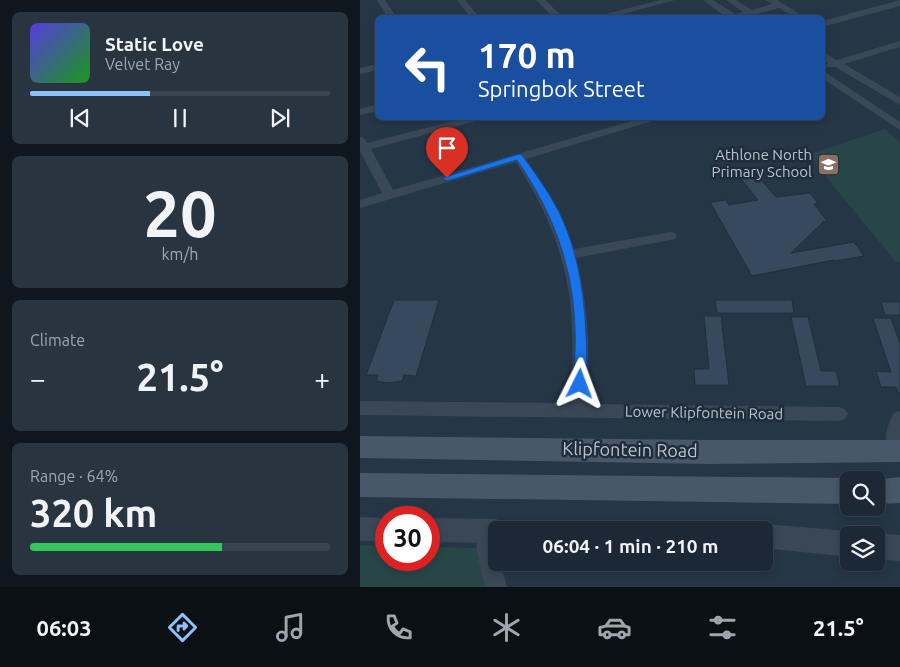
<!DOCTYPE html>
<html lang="en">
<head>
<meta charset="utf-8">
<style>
  :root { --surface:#1c2835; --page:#293441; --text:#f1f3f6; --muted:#a0a6ad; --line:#3a4450; --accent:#8dc1ff }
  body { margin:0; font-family:Ubuntu,sans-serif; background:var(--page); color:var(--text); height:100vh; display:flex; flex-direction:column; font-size:19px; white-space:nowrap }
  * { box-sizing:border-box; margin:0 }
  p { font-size:16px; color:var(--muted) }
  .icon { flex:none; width:28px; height:28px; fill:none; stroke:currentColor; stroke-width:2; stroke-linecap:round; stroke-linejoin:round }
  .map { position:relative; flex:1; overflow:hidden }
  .panel { display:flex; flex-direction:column; gap:12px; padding:12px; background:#0f161d; width:360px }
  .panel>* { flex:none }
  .banner { position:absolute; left:15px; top:15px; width:450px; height:105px; border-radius:8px; box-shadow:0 2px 8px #0003,0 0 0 1px var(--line); background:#1a4fa0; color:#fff; overflow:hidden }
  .tools { position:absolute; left:480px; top:471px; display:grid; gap:10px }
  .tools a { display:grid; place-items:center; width:45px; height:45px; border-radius:8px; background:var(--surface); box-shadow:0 2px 8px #0003,0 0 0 1px var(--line); font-size:25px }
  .speed { position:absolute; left:15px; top:506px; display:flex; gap:10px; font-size:25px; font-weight:700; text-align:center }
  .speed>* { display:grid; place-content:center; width:65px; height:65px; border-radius:50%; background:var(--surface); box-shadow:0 2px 8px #0003,0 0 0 1px var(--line); line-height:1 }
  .speed .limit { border:8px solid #d22; background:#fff; color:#111 }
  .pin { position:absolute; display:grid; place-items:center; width:42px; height:42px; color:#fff; margin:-51px -21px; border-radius:50% 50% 50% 0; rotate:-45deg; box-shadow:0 0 5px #0007 }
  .pin .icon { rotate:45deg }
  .me { position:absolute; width:55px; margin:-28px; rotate:3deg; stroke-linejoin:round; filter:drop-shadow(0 0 4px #0008) }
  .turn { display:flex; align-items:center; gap:18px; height:105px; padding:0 20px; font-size:22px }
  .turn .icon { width:65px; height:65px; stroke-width:2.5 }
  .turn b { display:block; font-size:35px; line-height:42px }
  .big { font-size:38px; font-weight:700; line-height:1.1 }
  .panel .widget { flex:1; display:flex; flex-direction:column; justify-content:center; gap:8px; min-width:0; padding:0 18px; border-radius:8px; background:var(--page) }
  .panel .dial { align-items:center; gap:0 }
  .dial b { font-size:65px; line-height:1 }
  .song { display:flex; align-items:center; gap:15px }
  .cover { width:60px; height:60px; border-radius:8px; background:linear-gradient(135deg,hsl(250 70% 55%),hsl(120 70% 35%)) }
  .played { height:5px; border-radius:2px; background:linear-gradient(90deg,var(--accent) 40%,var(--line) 40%) }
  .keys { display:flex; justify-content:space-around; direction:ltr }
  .heat { display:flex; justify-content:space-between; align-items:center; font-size:28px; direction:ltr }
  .charge { height:8px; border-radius:4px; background:linear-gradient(90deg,#34c759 64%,var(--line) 0) }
  .trip { position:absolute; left:128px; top:521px; width:285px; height:50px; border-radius:8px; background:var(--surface); box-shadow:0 2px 8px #0003,0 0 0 1px var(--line); font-weight:700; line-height:50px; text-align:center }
  .tab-bar { display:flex; height:80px; justify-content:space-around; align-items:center; background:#0b1015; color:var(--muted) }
  .tab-bar .icon { width:35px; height:35px }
  .tab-bar .selected { color:var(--accent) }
  .tab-bar b { font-size:22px; color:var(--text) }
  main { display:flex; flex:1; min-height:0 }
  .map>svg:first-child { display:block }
  .green { fill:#284647 }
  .building { fill:#374a5d; stroke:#212e3d }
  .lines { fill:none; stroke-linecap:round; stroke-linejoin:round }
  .minor { fill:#3a4756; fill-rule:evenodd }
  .tertiary { fill:#3a4756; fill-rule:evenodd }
  .secondary { fill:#485769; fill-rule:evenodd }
  .route { fill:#1a73e8; stroke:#114b97 }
  .labels { text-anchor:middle; stroke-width:5; stroke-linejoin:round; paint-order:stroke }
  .poi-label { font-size:15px; fill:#b8c2cf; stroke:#1f2c3b; text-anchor:end }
  .street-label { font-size:15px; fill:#b8c2cf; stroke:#1f2c3b }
  .near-street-label { font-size:18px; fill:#b8c2cf; stroke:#1f2c3b }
</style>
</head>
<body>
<main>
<section class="panel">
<div class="widget">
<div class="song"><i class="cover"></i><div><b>Static Love</b><p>Velvet Ray</p></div></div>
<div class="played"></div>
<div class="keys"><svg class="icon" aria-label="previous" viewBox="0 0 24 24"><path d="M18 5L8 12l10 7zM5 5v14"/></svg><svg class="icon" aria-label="pause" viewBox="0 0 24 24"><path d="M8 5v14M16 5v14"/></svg><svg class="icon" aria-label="next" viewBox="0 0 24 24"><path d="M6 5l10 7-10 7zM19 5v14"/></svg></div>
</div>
<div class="widget dial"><b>20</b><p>km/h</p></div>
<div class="widget"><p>Climate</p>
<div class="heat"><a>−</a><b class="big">21.5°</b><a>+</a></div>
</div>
<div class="widget"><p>Range · 64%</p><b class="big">320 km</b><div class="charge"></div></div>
</section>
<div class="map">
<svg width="540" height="587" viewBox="0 0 540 587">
  <rect width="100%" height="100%" fill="#253647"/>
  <!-- green -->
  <path class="green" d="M525 129 540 142V262H536L448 155Z
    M0 545 26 546V560H69V547L118 548 128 587H0Z"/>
  <!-- building -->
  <path class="building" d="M397 175 416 197 450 193 458 203 454 204 467 221 463 222 431 253 494 242 504 256 475 261 474 260 392 276 350 202 366 200 369 205 398 200 381 179Z
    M34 300H79L56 376 44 375 42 381 28 383 16 381 18 375H6Z
    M355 300H432L434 313H357Z
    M521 302H540V315H525Z
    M344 316H361L369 385H335L334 369H349Z
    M431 317H448L461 371H476L480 386H446Z
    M513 318H531L540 344V393H538L536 387H521L516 371 531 372Z"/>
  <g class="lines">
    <!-- minor -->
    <path class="minor" d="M17 0H25L37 18H28Z
      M97 0H105L120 18H111Z
      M176 0H185L204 18H194Z
      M300 0H315L248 18H231Z
      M343 0H353L375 14 383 12 366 0H376L392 10 412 4 406 0H417L443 16 435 18 419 8 397 14V17C388 18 377 18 367 18Z
      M540 0V6L462 27V21Z
      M540 41V47L484 64 540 97V105L475 67H467L465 65 468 63 462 59V52L477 60Z
      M18 64V70L0 74V68Z
      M462 70 540 122V130L462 78Z
      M18 104V111L0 115V109Z
      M105 118H122L120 120 11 149 33 190 282 118H298L296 120 166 159C185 188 201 216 214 249L310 232 315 233 317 236 315 239 310 240 216 258C229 306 230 354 227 404L479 407 485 409 488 414 485 419 479 421 0 415V401L210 403C218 306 209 245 156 162L0 208V200L22 193 0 151V137L4 138 7 143Z
      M540 411V458L531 457C523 439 525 430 534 413Z
      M128 521 135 524 138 530 136 562H140L147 587H125L116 548 121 524Z"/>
    <!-- tertiary -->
    <path class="tertiary" d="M0 517 28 518 26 541H0Z
      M69 518 136 519 145 522 148 530H136V543L69 542Z
      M404 524 489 531 498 535H489V557L404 548V530H394L395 527Z
      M516 533 540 535V561L516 559V535H512Z"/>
    <!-- secondary -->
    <path class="secondary" d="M0 436 349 440H540V462L349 464 0 458Z
      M0 473 489 478 493 480H489V504L0 497Z
      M540 477V503L516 504V480H512Z"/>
  </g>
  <!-- route -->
  <path class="route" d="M159 154 162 155C175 173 188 191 198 210 225 264 227 324 227 384L225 387 220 389 216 387 214 384C214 366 216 347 215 329 213 265 193 213 157 160L87 181 82 178Z"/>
  <!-- icons -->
  <defs>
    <symbol id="school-square" viewBox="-11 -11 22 22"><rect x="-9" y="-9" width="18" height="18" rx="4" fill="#8d6e63" stroke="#1f2c3b"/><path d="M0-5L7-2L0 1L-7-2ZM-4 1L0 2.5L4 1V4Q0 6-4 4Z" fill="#fff"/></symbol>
  </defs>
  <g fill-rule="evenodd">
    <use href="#school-square" x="456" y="152" width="25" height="25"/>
  </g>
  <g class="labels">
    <!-- poi labels -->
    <g class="poi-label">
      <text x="452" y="160">Athlone North<tspan x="452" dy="17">Primary School</tspan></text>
    </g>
    <!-- street labels -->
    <g class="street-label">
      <text transform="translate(344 413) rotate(1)" y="5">Lower Klipfontein Road</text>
    </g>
    <!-- near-street labels -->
    <g class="near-street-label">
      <text transform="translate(270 450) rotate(1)" y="6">Klipfontein Road</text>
    </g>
  </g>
</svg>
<div class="tools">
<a><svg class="icon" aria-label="search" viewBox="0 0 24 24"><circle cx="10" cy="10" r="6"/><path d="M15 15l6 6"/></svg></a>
<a><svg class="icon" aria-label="layers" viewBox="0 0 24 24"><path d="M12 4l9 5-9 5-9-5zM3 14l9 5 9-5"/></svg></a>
</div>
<div class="speed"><div class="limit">30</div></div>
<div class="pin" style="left:87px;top:178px;background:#d93025"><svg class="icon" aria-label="arrive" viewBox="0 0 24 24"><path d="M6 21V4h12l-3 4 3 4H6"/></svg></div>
<svg class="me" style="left:220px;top:384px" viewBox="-20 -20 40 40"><path d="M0-17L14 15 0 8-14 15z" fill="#1a73e8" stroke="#fff" stroke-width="4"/></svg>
<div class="trip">06:04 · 1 min · 210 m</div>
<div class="banner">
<div class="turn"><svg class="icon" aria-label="left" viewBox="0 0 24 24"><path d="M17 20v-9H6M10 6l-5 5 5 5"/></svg><div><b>170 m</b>Springbok Street</div></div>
</div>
</div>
</main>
<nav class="tab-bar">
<b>06:03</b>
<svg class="icon selected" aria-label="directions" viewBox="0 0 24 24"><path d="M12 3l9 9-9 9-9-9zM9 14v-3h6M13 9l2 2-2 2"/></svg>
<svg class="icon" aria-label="music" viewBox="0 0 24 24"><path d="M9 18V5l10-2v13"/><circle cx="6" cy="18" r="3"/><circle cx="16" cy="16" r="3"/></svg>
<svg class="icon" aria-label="phone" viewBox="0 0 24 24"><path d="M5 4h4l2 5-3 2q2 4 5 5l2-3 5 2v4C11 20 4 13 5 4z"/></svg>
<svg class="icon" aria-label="climate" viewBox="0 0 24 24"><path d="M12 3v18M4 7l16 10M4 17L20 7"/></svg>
<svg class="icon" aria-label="car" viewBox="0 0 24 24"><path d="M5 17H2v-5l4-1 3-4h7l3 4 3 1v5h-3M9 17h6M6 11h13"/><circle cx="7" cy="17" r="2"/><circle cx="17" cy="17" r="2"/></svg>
<svg class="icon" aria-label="filters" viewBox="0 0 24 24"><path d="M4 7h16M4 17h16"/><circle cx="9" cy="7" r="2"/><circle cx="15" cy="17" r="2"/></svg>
<b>21.5°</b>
</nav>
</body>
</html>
